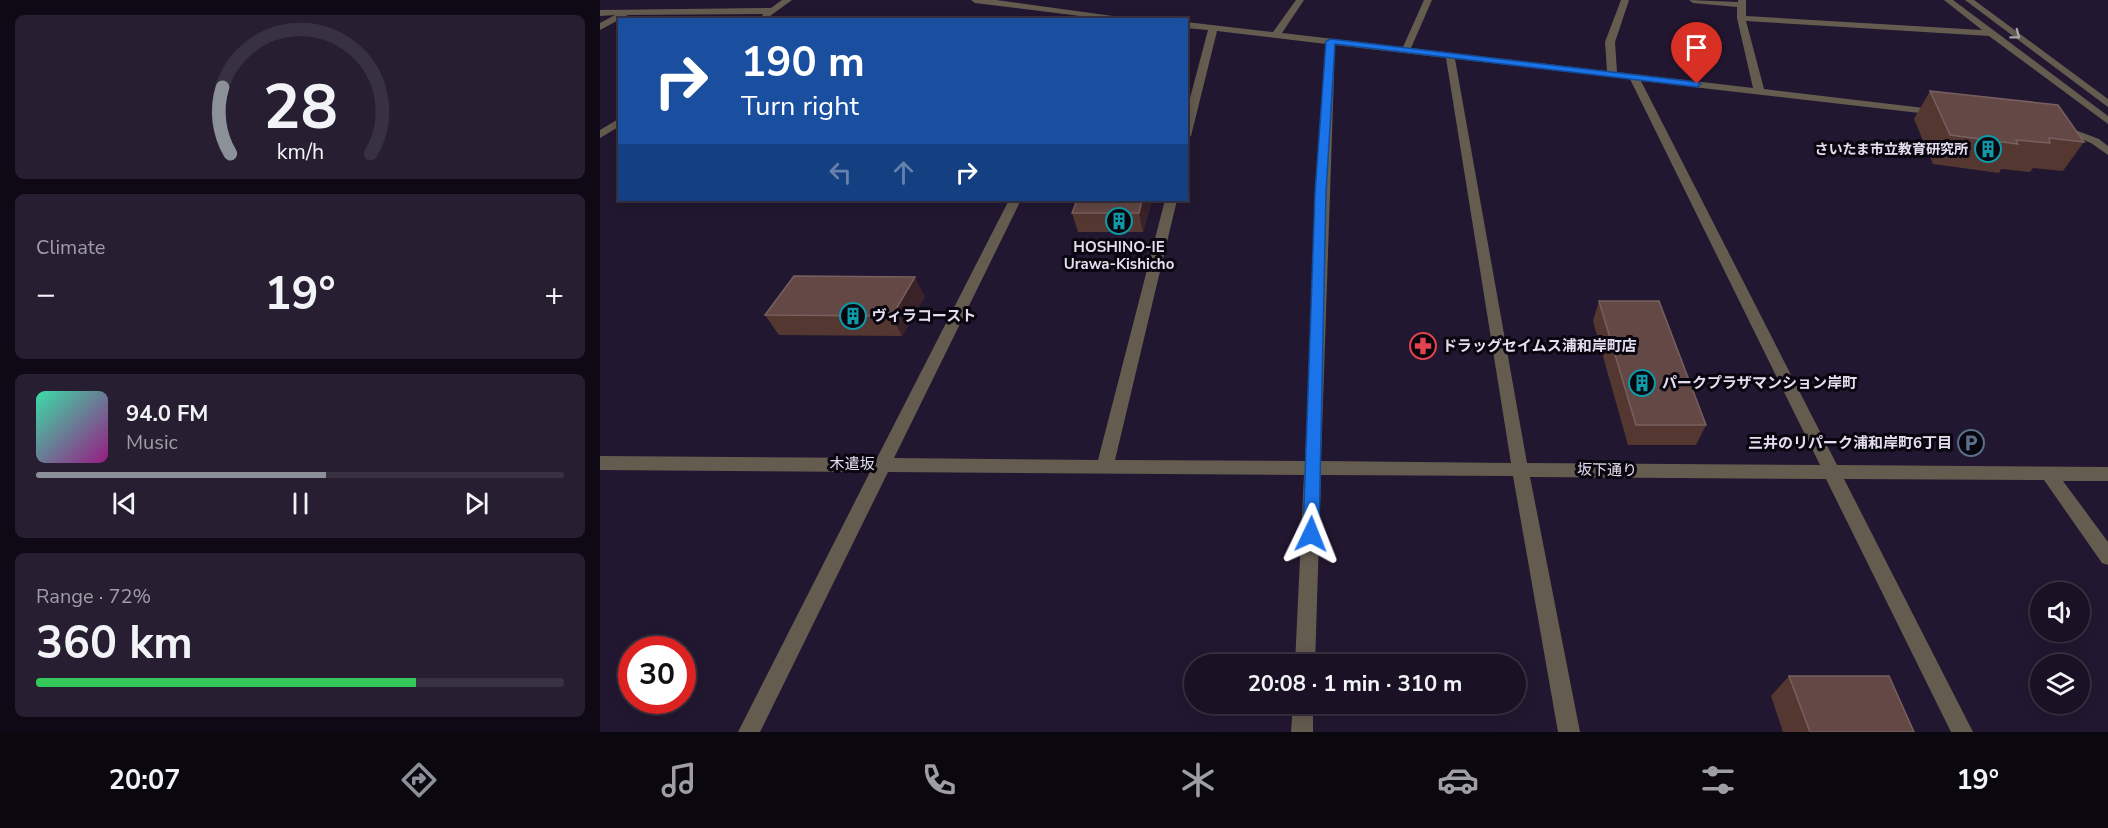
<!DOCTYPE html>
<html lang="en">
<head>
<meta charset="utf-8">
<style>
  :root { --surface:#1a1124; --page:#271f31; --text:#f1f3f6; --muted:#9f9da6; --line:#383141; --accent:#8c9099 }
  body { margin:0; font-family:"Nunito Sans","Noto Sans JP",sans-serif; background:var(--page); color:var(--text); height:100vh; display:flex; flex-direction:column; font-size:22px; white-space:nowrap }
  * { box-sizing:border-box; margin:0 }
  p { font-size:20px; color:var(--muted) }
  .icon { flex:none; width:33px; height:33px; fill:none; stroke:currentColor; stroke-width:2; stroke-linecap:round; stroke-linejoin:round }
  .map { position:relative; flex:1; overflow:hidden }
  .drawer { display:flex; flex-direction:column; gap:15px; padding:15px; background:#0e0914; width:600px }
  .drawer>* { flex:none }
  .hud { position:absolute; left:18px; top:18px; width:570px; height:183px; border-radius:0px; box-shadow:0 3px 15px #0003,0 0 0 2px var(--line); background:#1a4fa0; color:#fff; overflow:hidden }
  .buttons { position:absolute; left:1430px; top:582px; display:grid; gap:12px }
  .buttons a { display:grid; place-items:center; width:60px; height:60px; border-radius:50%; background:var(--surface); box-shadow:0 3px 15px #0003,0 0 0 2px var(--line); font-size:30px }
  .speed { position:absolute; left:18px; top:636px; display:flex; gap:12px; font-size:30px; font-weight:700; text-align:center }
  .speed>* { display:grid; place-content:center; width:78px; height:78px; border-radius:50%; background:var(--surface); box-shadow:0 3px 15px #0003,0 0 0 2px var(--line); line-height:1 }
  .speed .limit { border:9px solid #d22; background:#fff; color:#111 }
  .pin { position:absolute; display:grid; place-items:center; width:51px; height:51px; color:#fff; margin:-62px -26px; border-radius:50% 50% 50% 0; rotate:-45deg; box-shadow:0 0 6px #0007 }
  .pin .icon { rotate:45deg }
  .me { position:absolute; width:66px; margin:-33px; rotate:2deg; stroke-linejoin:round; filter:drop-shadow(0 0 4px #0008) }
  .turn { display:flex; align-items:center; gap:21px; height:126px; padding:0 24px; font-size:27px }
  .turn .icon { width:78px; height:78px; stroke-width:2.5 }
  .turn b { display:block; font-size:42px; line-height:51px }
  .lanes { display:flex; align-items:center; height:57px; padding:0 24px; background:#0003; justify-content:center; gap:30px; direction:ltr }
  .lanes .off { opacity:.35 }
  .big { font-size:45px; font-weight:700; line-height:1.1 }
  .drawer .card { flex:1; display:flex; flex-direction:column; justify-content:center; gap:9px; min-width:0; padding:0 21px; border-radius:9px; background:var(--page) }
  .drawer .dial { align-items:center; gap:0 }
  .dial svg { height:156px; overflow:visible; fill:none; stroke:var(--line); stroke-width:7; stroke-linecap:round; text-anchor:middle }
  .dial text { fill:var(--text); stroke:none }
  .song { display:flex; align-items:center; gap:18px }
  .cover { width:72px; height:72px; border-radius:9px; background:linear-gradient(135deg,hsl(160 70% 55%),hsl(310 70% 35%)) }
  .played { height:6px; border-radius:3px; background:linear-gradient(90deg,var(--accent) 55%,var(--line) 55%) }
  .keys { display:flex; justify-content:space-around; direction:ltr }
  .heat { display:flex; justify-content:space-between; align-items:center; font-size:33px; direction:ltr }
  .charge { height:9px; border-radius:4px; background:linear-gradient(90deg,#34c759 72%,var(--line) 0) }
  .trip { position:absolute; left:584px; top:654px; width:342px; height:60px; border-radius:30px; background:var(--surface); box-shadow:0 3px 15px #0003,0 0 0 2px var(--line); font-weight:700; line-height:60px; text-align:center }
  .tab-bar { display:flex; height:96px; justify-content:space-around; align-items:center; background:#0a070e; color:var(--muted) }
  .tab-bar .icon { width:42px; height:42px }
  .tab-bar .active { color:var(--accent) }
  .tab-bar b { font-size:27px; color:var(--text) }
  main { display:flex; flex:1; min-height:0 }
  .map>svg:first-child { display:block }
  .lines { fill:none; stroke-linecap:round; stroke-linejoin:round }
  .minor { fill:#655c50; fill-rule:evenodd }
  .wall { fill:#543730 }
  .shaded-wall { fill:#392228 }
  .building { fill:#634845; stroke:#77605f; stroke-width:1.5 }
  .oneway { stroke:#aaa3a7 }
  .route { fill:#1a73e8; stroke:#114b97; stroke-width:1.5 }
  .labels { text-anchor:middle; stroke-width:6; stroke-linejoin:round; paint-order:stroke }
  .far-poi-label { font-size:14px; font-weight:bold; fill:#e3ddee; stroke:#090610; text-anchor:end }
  .poi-label { font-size:15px; font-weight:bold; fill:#e3ddee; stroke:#090610; text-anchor:start }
  .street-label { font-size:15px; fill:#e3ddee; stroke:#090610 }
</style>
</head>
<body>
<main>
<section class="drawer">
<div class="card dial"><svg viewBox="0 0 100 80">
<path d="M14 69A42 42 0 1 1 86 69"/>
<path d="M14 69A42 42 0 0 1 10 35" stroke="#8c9099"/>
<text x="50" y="56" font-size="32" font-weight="700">28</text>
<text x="50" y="72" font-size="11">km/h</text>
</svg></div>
<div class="card"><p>Climate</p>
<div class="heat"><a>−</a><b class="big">19°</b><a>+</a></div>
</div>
<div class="card">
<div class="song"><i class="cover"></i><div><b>94.0 FM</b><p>Music</p></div></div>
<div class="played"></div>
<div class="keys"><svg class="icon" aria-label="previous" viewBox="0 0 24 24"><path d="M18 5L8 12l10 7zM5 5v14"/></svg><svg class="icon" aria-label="pause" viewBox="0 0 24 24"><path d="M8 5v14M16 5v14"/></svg><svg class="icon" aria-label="next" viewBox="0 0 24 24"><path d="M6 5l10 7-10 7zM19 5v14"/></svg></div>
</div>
<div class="card"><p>Range · 72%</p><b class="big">360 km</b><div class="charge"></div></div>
</section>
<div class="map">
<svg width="1508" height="732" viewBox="0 0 1508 732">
  <rect width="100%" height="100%" fill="#221730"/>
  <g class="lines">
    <!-- minor -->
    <path class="minor" d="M182 0H192L166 19 162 16 163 14 28 15 0 30V23L15 15 0 16V10L171 8Z
      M371 0H396L542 20H512L375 3Z
      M696 0H704L682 33 803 47 824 0H832L811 48 1007 71 1005 42 1021 0H1029L1015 42 1017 72 1153 88 1137 18V7L1093 3 1089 0 1138 2V0H1146V16L1382 30 1344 0H1353L1508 116V124L1389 36 1146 21 1164 89 1341 110V114L1337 115 1041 81 1237 465 1508 467V481H1463L1508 542V565L1502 563 1444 480 1244 479 1373 732H1351L1226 479 930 477 980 732H958L913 476 721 475 715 664H695L704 475 288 472 160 732H138L270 472 0 470V456L277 458 409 200H421L294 458 498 460 565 200H577L515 460 705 461 726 44 617 31 591 136 586 139V113L608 30 586 28V22L673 32ZM735 45 846 58 911 463 721 461ZM855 59 1030 79 1220 465 927 463Z
      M1365 0H1374L1508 99V107Z
      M20 118V126L0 138V130Z
      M1459 124 1499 139 1508 146V155L1491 143 1455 129 1454 127Z
      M693 704H713V732H691Z"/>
  </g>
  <!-- wall -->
  <path class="wall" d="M1330 91 1484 142 1463 171 1433 168 1430 172 1401 169 1399 173 1333 164 1314 119Z
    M477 200H552L543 232H478L472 213Z
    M325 297 302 336 179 335 165 315Z
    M999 301 1106 425 1096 445H1028L993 321Z
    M1189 676 1314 732H1183L1171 696Z"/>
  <!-- shaded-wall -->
  <path class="shaded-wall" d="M542 200H552L543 232 539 213Z
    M315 277 325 297 302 336 292 316Z"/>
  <!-- building -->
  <path class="building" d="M1330 91 1458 105 1484 142 1449 138 1450 143 1416 140 1418 144 1350 135Z
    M477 200H542L539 213H472Z
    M194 276 315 277 292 316 165 315Z
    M999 301H1059L1106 425H1036Z
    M1189 676H1289L1314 732H1210Z"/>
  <!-- one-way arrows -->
  <defs><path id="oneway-chevron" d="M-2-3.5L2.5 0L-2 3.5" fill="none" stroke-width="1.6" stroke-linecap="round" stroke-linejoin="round" transform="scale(1.5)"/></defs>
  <use class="oneway" href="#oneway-chevron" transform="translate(1416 35) rotate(37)"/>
  <!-- route -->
  <path class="route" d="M731 39 1097 82 1101 84 1097 87 735 44 726 193 719 534 717 539H705L703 534 715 193 726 41Z"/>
  <!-- icons -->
  <defs>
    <symbol id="building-ring" viewBox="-11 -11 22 22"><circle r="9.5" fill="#090610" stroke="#0f9aa8" stroke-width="1.5"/><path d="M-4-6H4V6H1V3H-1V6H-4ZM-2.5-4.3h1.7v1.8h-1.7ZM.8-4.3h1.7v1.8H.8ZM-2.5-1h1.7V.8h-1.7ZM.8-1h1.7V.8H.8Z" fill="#0f9aa8"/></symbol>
    <symbol id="pharmacy-ring" viewBox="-11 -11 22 22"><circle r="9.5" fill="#090610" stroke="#e0444e" stroke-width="1.5"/><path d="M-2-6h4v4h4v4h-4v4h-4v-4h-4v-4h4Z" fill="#e0444e"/></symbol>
    <symbol id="parking-ring" viewBox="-11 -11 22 22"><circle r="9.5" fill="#090610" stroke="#5c6f8a" stroke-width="1.5"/><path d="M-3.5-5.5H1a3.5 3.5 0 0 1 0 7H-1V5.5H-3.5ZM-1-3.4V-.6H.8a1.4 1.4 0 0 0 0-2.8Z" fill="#5c6f8a"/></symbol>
  </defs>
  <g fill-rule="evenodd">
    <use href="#building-ring" x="1373" y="134" width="30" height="30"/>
    <use href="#building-ring" x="504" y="206" width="30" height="30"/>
    <use href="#building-ring" x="238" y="301" width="30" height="30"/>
    <use href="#pharmacy-ring" x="808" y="331" width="30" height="30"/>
    <use href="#building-ring" x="1027" y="368" width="30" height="30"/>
    <use href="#parking-ring" x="1356" y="428" width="30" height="30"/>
  </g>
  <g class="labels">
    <!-- far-poi labels -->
    <g class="far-poi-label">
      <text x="1368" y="154">さいたま市立教育研究所</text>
    </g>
    <!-- poi labels -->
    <g class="poi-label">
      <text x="519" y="252" text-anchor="middle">HOSHINO-IE<tspan x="519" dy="17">Urawa-Kishicho</tspan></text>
      <text x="272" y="321">ヴィラコースト</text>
      <text x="842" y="351">ドラッグセイムス浦和岸町店</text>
      <text x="1062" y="388">パークプラザマンション岸町</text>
      <text x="1352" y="448" text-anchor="end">三井のリパーク浦和岸町6丁目</text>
    </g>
    <!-- street labels -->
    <g class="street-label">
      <text x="252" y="469">木遣坂</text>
      <text transform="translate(1007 470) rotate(1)" y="5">坂下通り</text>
    </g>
  </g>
</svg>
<div class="buttons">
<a><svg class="icon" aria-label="sound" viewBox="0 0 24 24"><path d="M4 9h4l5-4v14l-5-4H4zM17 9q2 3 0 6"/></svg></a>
<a><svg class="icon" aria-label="layers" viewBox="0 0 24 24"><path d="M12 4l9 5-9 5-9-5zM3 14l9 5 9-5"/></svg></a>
</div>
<div class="speed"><div class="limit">30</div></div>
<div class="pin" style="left:1097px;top:84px;background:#d93025"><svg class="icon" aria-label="arrive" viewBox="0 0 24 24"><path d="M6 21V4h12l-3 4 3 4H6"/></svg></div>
<svg class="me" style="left:711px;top:534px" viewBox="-20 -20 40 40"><path d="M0-17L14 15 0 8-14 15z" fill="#1a73e8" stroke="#fff" stroke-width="4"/></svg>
<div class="trip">20:08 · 1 min · 310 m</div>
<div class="hud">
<div class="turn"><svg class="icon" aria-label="right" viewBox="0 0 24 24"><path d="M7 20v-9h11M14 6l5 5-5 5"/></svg><div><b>190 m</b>Turn right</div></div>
<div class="lanes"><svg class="icon off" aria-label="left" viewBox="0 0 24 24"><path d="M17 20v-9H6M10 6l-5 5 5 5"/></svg><svg class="icon off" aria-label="ahead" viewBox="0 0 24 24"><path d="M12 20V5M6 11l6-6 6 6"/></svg><svg class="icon" aria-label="right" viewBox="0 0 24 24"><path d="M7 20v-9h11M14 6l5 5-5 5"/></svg></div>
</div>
</div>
</main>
<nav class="tab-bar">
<b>20:07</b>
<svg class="icon active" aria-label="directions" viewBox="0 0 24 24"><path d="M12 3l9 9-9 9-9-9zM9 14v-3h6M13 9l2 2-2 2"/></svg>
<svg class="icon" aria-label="music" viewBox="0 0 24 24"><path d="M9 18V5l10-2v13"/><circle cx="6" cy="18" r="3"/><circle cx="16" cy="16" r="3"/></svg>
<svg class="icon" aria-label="phone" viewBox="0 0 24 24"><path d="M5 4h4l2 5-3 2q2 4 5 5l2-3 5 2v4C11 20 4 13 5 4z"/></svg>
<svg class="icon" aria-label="climate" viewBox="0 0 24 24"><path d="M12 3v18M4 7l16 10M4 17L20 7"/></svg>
<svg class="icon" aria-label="car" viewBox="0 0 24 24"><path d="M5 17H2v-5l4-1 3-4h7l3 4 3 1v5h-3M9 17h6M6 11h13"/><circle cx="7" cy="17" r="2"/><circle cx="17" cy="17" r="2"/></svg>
<svg class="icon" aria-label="filters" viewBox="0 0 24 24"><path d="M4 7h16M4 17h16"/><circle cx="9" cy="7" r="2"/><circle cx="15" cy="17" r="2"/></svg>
<b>19°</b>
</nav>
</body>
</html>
